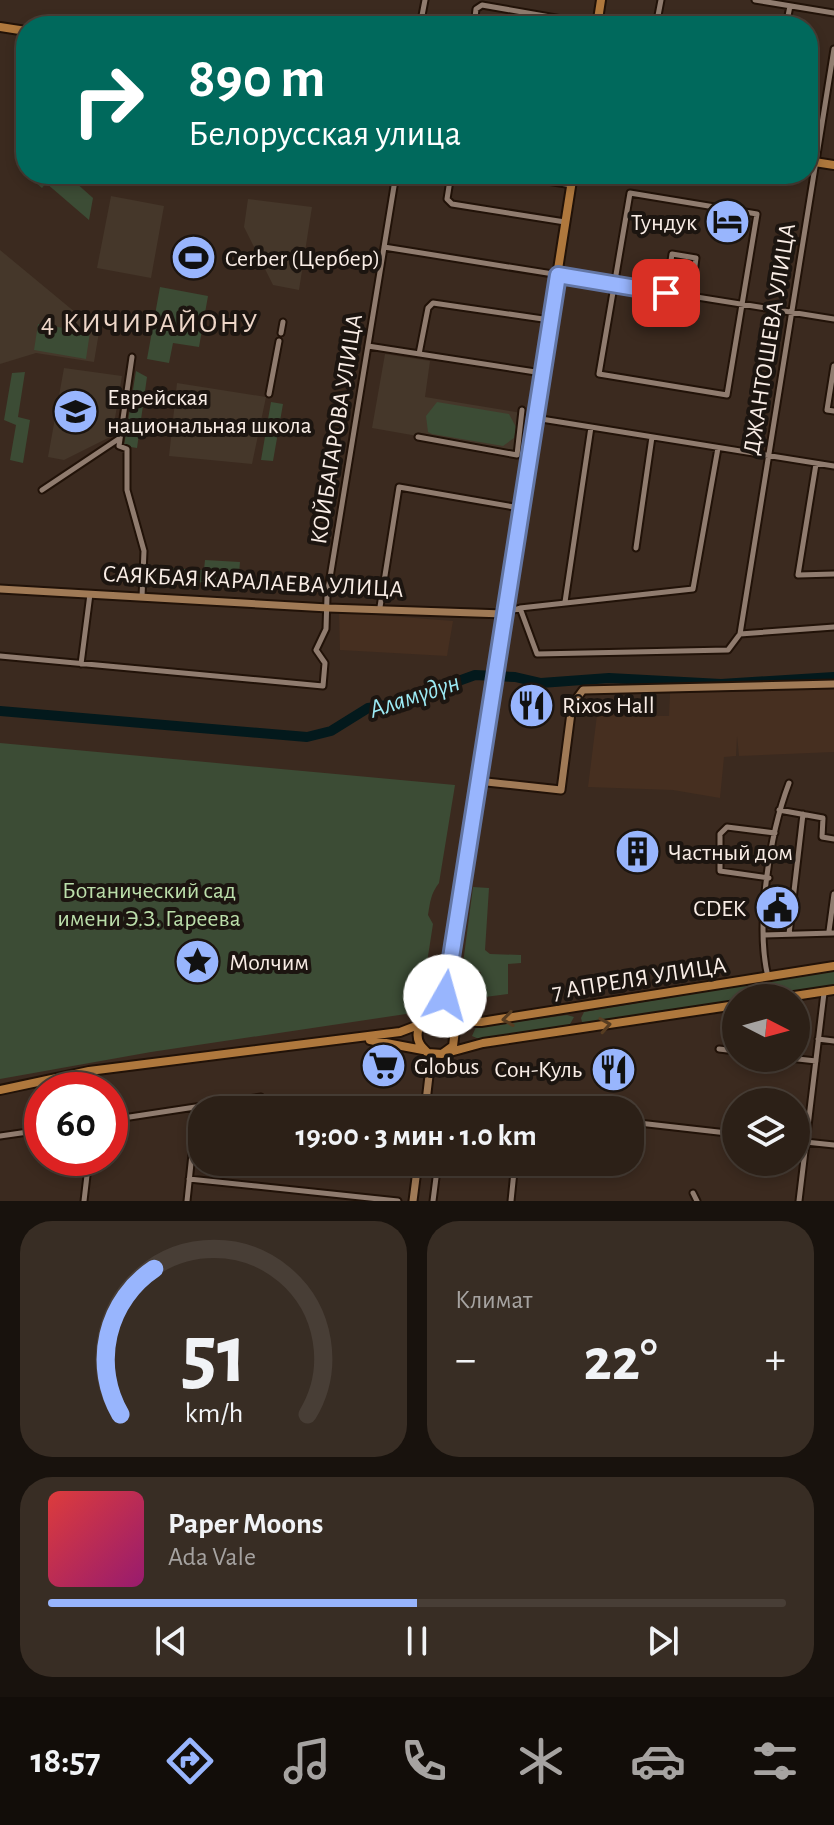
<!DOCTYPE html>
<html lang="ru">
<head>
<meta charset="utf-8">
<style>
  :root { --surface:#2c2017; --page:#382d24; --text:#f1f3f6; --muted:#a6a3a1; --line:#483e36; --accent:#98b5fd }
  body { margin:0; font-family:"Alegreya Sans",sans-serif; background:var(--page); color:var(--text); height:100vh; display:flex; flex-direction:column; font-size:30px; white-space:nowrap }
  * { box-sizing:border-box; margin:0 }
  p { font-size:26px; color:var(--muted) }
  .icon { flex:none; width:44px; height:44px; fill:none; stroke:currentColor; stroke-width:2; stroke-linecap:round; stroke-linejoin:round }
  .map { position:relative; height:1201px; overflow:hidden }
  .drawer { display:flex; flex-direction:column; gap:20px; padding:20px; background:#18120d; flex:1 }
  .drawer>* { flex:none }
  .banner { position:absolute; left:16px; top:16px; width:802px; height:168px; border-radius:32px; box-shadow:0 4px 12px #0003,0 0 0 2px var(--line); background:#00695c; color:#fff; overflow:hidden }
  .needle { width:52px; rotate:96deg }
  .buttons { position:absolute; left:722px; top:984px; display:grid; gap:16px }
  .buttons a { display:grid; place-items:center; width:88px; height:88px; border-radius:50%; background:var(--surface); box-shadow:0 4px 12px #0003,0 0 0 2px var(--line); font-size:40px }
  .speed { position:absolute; left:24px; top:1072px; display:flex; gap:16px; font-size:40px; font-weight:700; text-align:center }
  .speed>* { display:grid; place-content:center; width:104px; height:104px; border-radius:50%; background:var(--surface); box-shadow:0 4px 12px #0003,0 0 0 2px var(--line); line-height:1 }
  .speed .limit { border:12px solid #d22; background:#fff; color:#111 }
  .pin { position:absolute; display:grid; place-items:center; width:68px; height:68px; color:#fff; margin:-34px; border-radius:16px; box-shadow:0 4px 12px #0006 }
  .me { position:absolute; width:88px; margin:-44px; rotate:7deg; stroke-linejoin:round; filter:drop-shadow(0 0 6px #0008) }
  .turn { display:flex; align-items:center; gap:28px; height:168px; padding:0 40px; font-size:36px }
  .turn .icon { width:104px; height:104px; stroke-width:2.5 }
  .turn b { display:block; font-size:56px; line-height:68px }
  .big { font-size:60px; font-weight:600; line-height:1.1 }
  .drawer .tile { flex:1; display:flex; flex-direction:column; justify-content:center; gap:12px; min-width:0; padding:0 28px; border-radius:32px; background:var(--page) }
  .drawer .dial { align-items:center; gap:0 }
  .dial svg { height:208px; overflow:visible; fill:none; stroke:var(--line); stroke-width:7; stroke-linecap:round; text-anchor:middle }
  .dial text { fill:var(--text); stroke:none }
  .song { display:flex; align-items:center; gap:24px }
  .cover { width:96px; height:96px; border-radius:12px; background:linear-gradient(135deg,hsl(0 70% 55%),hsl(320 70% 35%)) }
  .played { height:8px; border-radius:4px; background:linear-gradient(90deg,var(--accent) 50%,var(--line) 50%) }
  .keys { display:flex; justify-content:space-around; direction:ltr }
  .heat { display:flex; justify-content:space-between; align-items:center; font-size:44px; direction:ltr }
  .drawer .tiles { flex:1; display:grid; gap:20px; grid-template-columns:1fr 1fr }
  .tile:last-child { grid-column:span 2 }
  .trip { position:absolute; left:188px; top:1096px; width:456px; height:80px; border-radius:32px; background:var(--surface); box-shadow:0 4px 12px #0003,0 0 0 2px var(--line); font-weight:600; line-height:80px; text-align:center }
  .tab-bar { display:flex; height:128px; justify-content:space-around; align-items:center; background:#120d09; color:var(--muted) }
  .tab-bar .icon { width:56px; height:56px }
  .tab-bar .active { color:var(--accent) }
  .tab-bar b { font-size:36px; color:var(--text) }
  .map>svg:first-child { display:block }
  .built { fill:#462f20 }
  .education { fill:#45372a }
  .green { fill:#3c4c35 }
  .lines { fill:none; stroke-linecap:round; stroke-linejoin:round }
  .river { stroke:#03191c; stroke-width:10 }
  .street-casing { stroke:#211208; stroke-width:9 }
  .secondary-casing { stroke:#211208; stroke-width:11 }
  .primary-casing { stroke:#211208; stroke-width:12 }
  .street { stroke:#907c6f; stroke-width:5 }
  .secondary { stroke:#a07a56; stroke-width:7 }
  .primary { stroke:#af783d; stroke-width:8 }
  .oneway { stroke:#573d22 }
  .route-casing { stroke:#6376a4; stroke-width:20 }
  .route { stroke:#98b5fd; stroke-width:14 }
  .labels { text-anchor:middle; stroke-width:8; stroke-linejoin:round; paint-order:stroke }
  .poi-label { font-size:24px; fill:#f9ede6; stroke:#1c1510; text-anchor:start }
  .street-label { font-size:24px; fill:#f9ede6; stroke:#1c1510 }
  .park-label { font-size:24px; fill:#bbdeaa; stroke:#1c1510 }
  .water-label { font-size:26px; font-style:italic; fill:#9cebf5; stroke:#1c1510 }
  .quarter-label { font-size:28px; letter-spacing:2px; fill:#edd6c8; stroke:#1c1510 }
</style>
</head>
<body>
<div class="map">
<svg width="834" height="1201" viewBox="0 0 834 1201">
  <rect width="100%" height="100%" fill="#3b2a1f"/>
  <!-- built -->
  <path class="built" d="M339 612 453 621 447 656 340 650Z
    M834 688V752L739 756 737 736 736 756 724 757 720 798 673 790 588 787 597 715 669 716 670 693Z"/>
  <!-- education -->
  <path class="education" d="M111 196 164 206 151 278 97 268Z
    M248 199 312 207 299 290 273 285 244 227Z
    M0 250 99 332 94 362 36 353 0 364Z
    M385 354 430 361 425 397 522 413 515 453 372 428Z
    M64 368 122 376 112 436 64 460 48 457Z
    M177 383 266 397 252 464 169 456Z"/>
  <!-- green -->
  <path class="green" d="M26 174H66L93 198 89 220 46 183 42 188Z
    M160 287 208 296 199 347 173 343 169 363 147 359Z
    M38 324 90 332 86 359 34 350Z
    M136 371 147 377 137 448 124 446Z
    M25 372 18 417 30 420 23 463 10 460 16 425 4 420 12 373Z
    M271 402 283 404 273 461 261 460Z
    M437 402 509 414 516 427 514 438 503 446 432 434 428 432 426 416Z
    M205 560 240 562 238 585 148 579 149 567 204 570Z
    M0 743 455 785 439 883C431 893 430 902 428 915L433 924 422 995 406 1014 151 1052 0 1079Z
    M473 887 489 888 485 950 490 954 521 955V963L508 964V994L485 997 480 993 485 1000 482 1011 457 997 460 981 479 992 465 981H477L481 972 462 971Z
    M834 970V986L588 1022H582L581 1018 584 1012Z
    M567 1015 574 1017 569 1026 479 1039 472 1036 476 1027Z"/>
  <g class="lines">
    <!-- river -->
    <path class="river" d="M0 711 307 737 331 731 368 708 395 704 475 675 515 677 541 683 609 678 721 684 834 677"/>
    <defs>
      <path id="street" d="M755 0 834 13
        M420 26 425 0
        M474 26 476 9 482 5 596 25
        M656 26 661 0
        M786 26 790 6
        M451 174 447 199 452 204 565 222
        M503 174 572 185
        M630 193 757 214 727 395 599 374Z
        M384 247 834 319
        M666 293 672 254 696 258 691 297
        M281 333 283 322
        M368 346 542 373
        M419 354 428 308 433 303 550 320
        M132 357 119 446 127 449V490L144 551 142 597
        M834 366 827 410 834 411
        M269 394 279 341
        M535 418 834 466
        M418 437 517 455 522 410
        M816 464 798 575 834 574
        M42 490 120 438
        M636 548 652 437
        M565 602 591 427
        M380 607 399 487 520 508
        M520 608 693 589 718 448
        M505 613 520 608 537 654 728 650 740 634 834 627
        M740 634 834 49
        M0 656 323 686 325 663 316 650 326 629 327 596 396 174
        M81 664 90 594
        M779 810 823 818 822 837 834 839
        M769 878 720 871V834L727 827 775 833
        M829 931 834 894
        M789 934 803 814
        M764 935 834 933
        M768 977C755 924 770 833 789 783
        M818 1039 834 1041
        M719 1049 736 1051
        M789 1058 816 1061
        M89 1072 90 1090
        M506 1110H509
        M110 1120 261 1097
        M630 1122 736 1134
        M0 1136 42 1130
        M796 1141 834 1145
        M761 1170 762 1162
        M189 1179 398 1201
        M693 1193 697 1201
        M84 1201 89 1158
        M187 1201 197 1107
        M433 1201 438 1162
        M511 1201 515 1162
        M799 1201 824 993"/>
      <path id="secondary" d="M0 589 328 608 504 614
        M477 781 561 790 572 705 583 690 834 684
        M425 1110 430 1067 428 1053
        M413 1201 418 1162"/>
      <path id="primary" d="M597 26 601 0
        M0 27 26 31
        M808 161 834 165
        M447 993 457 1012 471 1021
        M781 998 834 990
        M444 1018 446 981 573 174
        M427 1019 443 989
        M449 1021 455 1030 453 1046 442 1054 428 1053C421 1047 416 1041 418 1031 424 1007 462 1023 481 1022L834 966
        M370 1040 423 1050
        M450 1052 483 1043 736 1005
        M0 1090 89 1071 400 1032 421 1024"/>
    </defs>
    <!-- street casing -->
    <use href="#street" class="street-casing"/>
    <!-- secondary casing -->
    <use href="#secondary" class="secondary-casing"/>
    <!-- primary casing -->
    <use href="#primary" class="primary-casing"/>
    <!-- street -->
    <use href="#street" class="street"/>
    <!-- secondary -->
    <use href="#secondary" class="secondary"/>
    <!-- primary -->
    <use href="#primary" class="primary"/>
  </g>
  <!-- one-way arrows -->
  <defs><path id="oneway-chevron" d="M-2-3.5L2.5 0L-2 3.5" fill="none" stroke-width="1.6" stroke-linecap="round" stroke-linejoin="round" transform="scale(2)"/></defs>
  <g class="oneway">
    <use href="#oneway-chevron" transform="translate(508 1019) rotate(172)"/>
    <use href="#oneway-chevron" transform="translate(605 1025) rotate(-9)"/>
  </g>
  <g class="lines">
    <defs>
      <path id="route" d="M445 996 558 275 666 293"/>
    </defs>
    <!-- route casing -->
    <use href="#route" class="route-casing"/>
    <!-- route -->
    <use href="#route" class="route"/>
  </g>
  <!-- icons -->
  <defs>
    <symbol id="hotel-disc" viewBox="-11 -11 22 22"><circle r="9.5" fill="#98b5fd" stroke="#1c1510"/><path d="M-6-4.5h1.5V1H6V5H4.5V3h-9V5H-6ZM-4 0a1.8 1.8 0 1 1 3.6 0ZM.5 0V-2.5h3Q6-2.5 6 0Z" fill="#111"/></symbol>
    <symbol id="stadium-disc" viewBox="-11 -11 22 22"><circle r="9.5" fill="#98b5fd" stroke="#1c1510"/><path d="M0-5a6.5 5 0 1 0 0 10a6.5 5 0 1 0 0-10ZM-3.5-1.8h7v3.6h-7Z" fill="#111"/></symbol>
    <symbol id="university-disc" viewBox="-11 -11 22 22"><circle r="9.5" fill="#98b5fd" stroke="#1c1510"/><path d="M0-5L7-2L0 1L-7-2ZM-4 1L0 2.5L4 1V4Q0 6-4 4Z" fill="#111"/></symbol>
    <symbol id="restaurant-disc" viewBox="-11 -11 22 22"><circle r="9.5" fill="#98b5fd" stroke="#1c1510"/><path d="M-5-6h1v4h1v-4h1v4h1v-4h1v5L-1.5 .5V6h-2V.5L-5-1ZM5-6V6H3V1.5H1.5Q1.5-4 5-6Z" fill="#111"/></symbol>
    <symbol id="building-disc" viewBox="-11 -11 22 22"><circle r="9.5" fill="#98b5fd" stroke="#1c1510"/><path d="M-4-6H4V6H1V3H-1V6H-4ZM-2.5-4.3h1.7v1.8h-1.7ZM.8-4.3h1.7v1.8H.8ZM-2.5-1h1.7V.8h-1.7ZM.8-1h1.7V.8H.8Z" fill="#111"/></symbol>
    <symbol id="civic-disc" viewBox="-11 -11 22 22"><circle r="9.5" fill="#98b5fd" stroke="#1c1510"/><path d="M-.6-6.5H3V-4.5H.6V-3L4-1V1h2V6H-6V1h2V-1L-.6-3ZM-1.2 2.5V6h2.4V2.5Z" fill="#111"/></symbol>
    <symbol id="sight-disc" viewBox="-11 -11 22 22"><circle r="9.5" fill="#98b5fd" stroke="#1c1510"/><path d="M0-6L1.8-2.2L6-1.7L2.9 1.2L3.7 5.4L0 3.3L-3.7 5.4L-2.9 1.2L-6-1.7L-1.8-2.2Z" fill="#111"/></symbol>
    <symbol id="supermarket-disc" viewBox="-11 -11 22 22"><circle r="9.5" fill="#98b5fd" stroke="#1c1510"/><path d="M-6-5.5h2.5l.6 2H6L4.5 2H-2.5L-4.4-4H-6ZM-1.5 3.2a1.3 1.3 0 1 0 .1 0ZM3 3.2a1.3 1.3 0 1 0 .1 0Z" fill="#111"/></symbol>
  </defs>
  <g fill-rule="evenodd">
    <use href="#hotel-disc" x="702" y="196" width="51" height="51"/>
    <use href="#stadium-disc" x="168" y="232" width="51" height="51"/>
    <use href="#university-disc" x="50" y="386" width="51" height="51"/>
    <use href="#restaurant-disc" x="506" y="680" width="51" height="51"/>
    <use href="#building-disc" x="612" y="826" width="51" height="51"/>
    <use href="#civic-disc" x="752" y="882" width="51" height="51"/>
    <use href="#sight-disc" x="172" y="936" width="51" height="51"/>
    <use href="#supermarket-disc" x="358" y="1040" width="51" height="51"/>
    <use href="#restaurant-disc" x="588" y="1044" width="51" height="51"/>
  </g>
  <g class="labels">
    <!-- poi labels -->
    <g class="poi-label">
      <text x="697" y="230" text-anchor="end">Тундук</text>
      <text x="225" y="266">Cerber (Цербер)</text>
      <text x="107" y="405">Еврейская<tspan x="107" dy="28">национальная школа</tspan></text>
      <text x="562" y="713">Rixos Hall</text>
      <text x="668" y="860">Частный дом</text>
      <text x="746" y="916" text-anchor="end">CDEK</text>
      <text x="229" y="970">Молчим</text>
      <text x="414" y="1074">Globus</text>
      <text x="582" y="1077" text-anchor="end">Сон-Куль</text>
    </g>
    <!-- street labels -->
    <g class="street-label">
      <text transform="translate(769 339) rotate(-81)" y="8">ДЖАНТОШЕВА УЛИЦА</text>
      <text transform="translate(336 429) rotate(-81)" y="8">КОЙБАГАРОВА УЛИЦА</text>
      <text transform="translate(253 581) rotate(3)" y="8">САЯКБАЯ КАРАЛАЕВА УЛИЦА</text>
      <text transform="translate(639 978) rotate(-9)" y="8">7 АПРЕЛЯ УЛИЦА</text>
    </g>
    <!-- park labels -->
    <g class="park-label">
      <text x="149" y="898">Ботанический сад<tspan x="149" dy="28">имени Э.З. Гареева</tspan></text>
    </g>
    <!-- water labels -->
    <g class="water-label">
      <text transform="translate(414 695) rotate(-18)" y="9">Аламүдүн</text>
    </g>
    <!-- quarter labels -->
    <g class="quarter-label">
      <text x="150" y="332">4 КИЧИРАЙОНУ</text>
    </g>
  </g>
</svg>
<div class="buttons">
<a><svg class="needle" viewBox="-14 -14 28 28"><path d="M0-13l5 13h-10z" fill="#e53935"/><path d="M0 13l5-13h-10z" fill="#a6a3a1"/></svg></a>
<a><svg class="icon" aria-label="layers" viewBox="0 0 24 24"><path d="M12 4l9 5-9 5-9-5zM3 14l9 5 9-5"/></svg></a>
</div>
<div class="speed"><div class="limit">60</div></div>
<div class="pin" style="left:666px;top:293px;background:#d93025"><svg class="icon" aria-label="arrive" viewBox="0 0 24 24"><path d="M6 21V4h12l-3 4 3 4H6"/></svg></div>
<svg class="me" style="left:445px;top:996px" viewBox="-20 -20 40 40"><circle r="19" fill="#fff"/><path d="M0-13L10 11 0 6-10 11z" fill="#98b5fd"/></svg>
<div class="trip">19:00 · 3 мин · 1.0 km</div>
<div class="banner">
<div class="turn"><svg class="icon" aria-label="right" viewBox="0 0 24 24"><path d="M7 20v-9h11M14 6l5 5-5 5"/></svg><div><b>890 m</b>Белорусская улица</div></div>
</div>
</div>
<section class="drawer">
<div class="tiles">
<div class="tile dial"><svg viewBox="0 0 100 80">
<path d="M14 69A42 42 0 1 1 86 69"/>
<path d="M14 69A42 42 0 0 1 27 13" stroke="#98b5fd"/>
<text x="50" y="56" font-size="32" font-weight="700">51</text>
<text x="50" y="72" font-size="11">km/h</text>
</svg></div>
<div class="tile"><p>Климат</p>
<div class="heat"><a>−</a><b class="big">22°</b><a>+</a></div>
</div>
<div class="tile">
<div class="song"><i class="cover"></i><div><b>Paper Moons</b><p>Ada Vale</p></div></div>
<div class="played"></div>
<div class="keys"><svg class="icon" aria-label="previous" viewBox="0 0 24 24"><path d="M18 5L8 12l10 7zM5 5v14"/></svg><svg class="icon" aria-label="pause" viewBox="0 0 24 24"><path d="M8 5v14M16 5v14"/></svg><svg class="icon" aria-label="next" viewBox="0 0 24 24"><path d="M6 5l10 7-10 7zM19 5v14"/></svg></div>
</div>
</div>
</section>
<nav class="tab-bar">
<b>18:57</b>
<svg class="icon active" aria-label="directions" viewBox="0 0 24 24"><path d="M12 3l9 9-9 9-9-9zM9 14v-3h6M13 9l2 2-2 2"/></svg>
<svg class="icon" aria-label="music" viewBox="0 0 24 24"><path d="M9 18V5l10-2v13"/><circle cx="6" cy="18" r="3"/><circle cx="16" cy="16" r="3"/></svg>
<svg class="icon" aria-label="phone" viewBox="0 0 24 24"><path d="M5 4h4l2 5-3 2q2 4 5 5l2-3 5 2v4C11 20 4 13 5 4z"/></svg>
<svg class="icon" aria-label="climate" viewBox="0 0 24 24"><path d="M12 3v18M4 7l16 10M4 17L20 7"/></svg>
<svg class="icon" aria-label="car" viewBox="0 0 24 24"><path d="M5 17H2v-5l4-1 3-4h7l3 4 3 1v5h-3M9 17h6M6 11h13"/><circle cx="7" cy="17" r="2"/><circle cx="17" cy="17" r="2"/></svg>
<svg class="icon" aria-label="filters" viewBox="0 0 24 24"><path d="M4 7h16M4 17h16"/><circle cx="9" cy="7" r="2"/><circle cx="15" cy="17" r="2"/></svg>
</nav>
</body>
</html>
